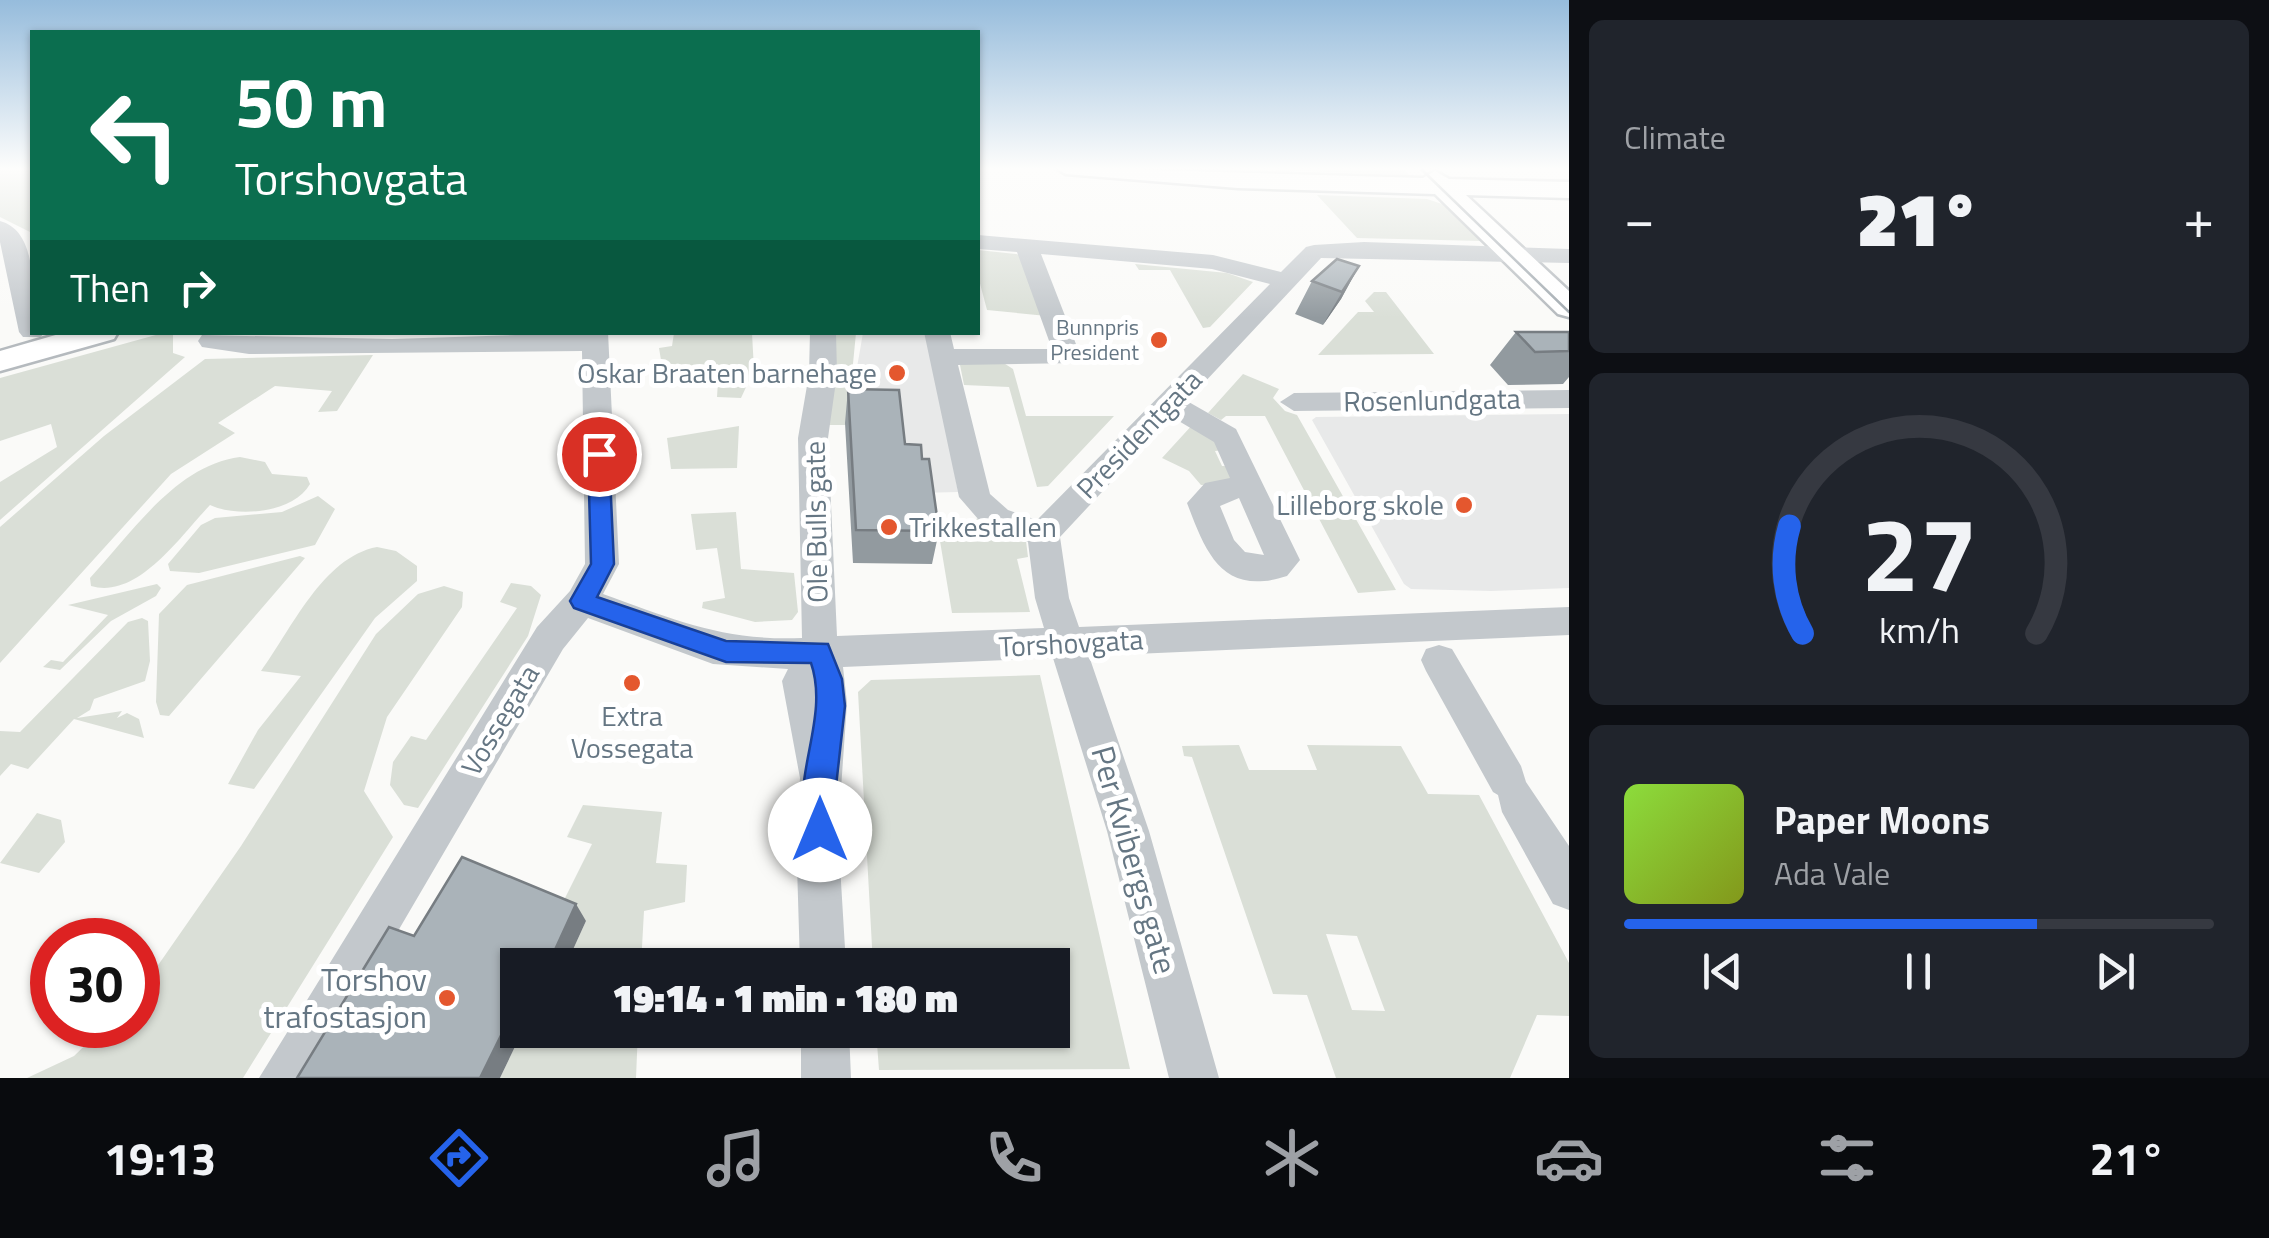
<!DOCTYPE html>
<html lang="en">
<head>
<meta charset="utf-8">
<style>
  :root { --surface:#171b24; --page:#20242c; --text:#f1f3f6; --muted:#9ea1a6; --line:#363941; --accent:#2563eb }
  body { margin:0; font-family:"Titillium Web",sans-serif; background:var(--page); color:var(--text); height:100vh; display:flex; flex-direction:column; font-size:38px; white-space:nowrap }
  * { box-sizing:border-box; margin:0 }
  p { font-size:32px; color:var(--muted) }
  .icon { flex:none; width:55px; height:55px; fill:none; stroke:currentColor; stroke-width:2; stroke-linecap:round; stroke-linejoin:round }
  .map { position:relative; flex:1; overflow:hidden }
  .panel { display:flex; flex-direction:column; gap:20px; padding:20px; background:#0d0f14; width:700px }
  .panel>* { flex:none }
  .banner { position:absolute; left:30px; top:30px; width:950px; height:305px; border-radius:0px; box-shadow:0 2px 8px #0004; background:#0b6e4f; color:#fff; overflow:hidden }
  .speed { position:absolute; left:30px; top:918px; display:flex; gap:20px; font-size:50px; font-weight:700; text-align:center }
  .speed>* { display:grid; place-content:center; width:130px; height:130px; border-radius:50%; background:var(--surface); box-shadow:0 2px 8px #0004; line-height:1 }
  .speed .limit { border:15px solid #d22; background:#fff; color:#111 }
  .pin { position:absolute; display:grid; place-items:center; width:85px; height:85px; color:#fff; margin:-42px; border:5px solid #fff; border-radius:50%; box-shadow:0 2px 10px #0007 }
  .me { position:absolute; width:110px; margin:-55px; rotate:0deg; stroke-linejoin:round; filter:drop-shadow(0 0 8px #0008) }
  .turn { display:flex; align-items:center; gap:35px; height:210px; padding:0 40px; font-size:45px }
  .turn .icon { width:130px; height:130px; stroke-width:2.5 }
  .turn b { display:block; font-size:70px; line-height:85px }
  .then { display:flex; align-items:center; height:95px; padding:0 40px; background:#0003; gap:20px; font-size:38px }
  .big { font-size:75px; font-weight:800; line-height:1.1 }
  .panel .card { flex:1; display:flex; flex-direction:column; justify-content:center; gap:15px; min-width:0; padding:0 35px; border-radius:15px; background:var(--page) }
  .panel .dial { align-items:center; gap:0 }
  .dial svg { height:260px; overflow:visible; fill:none; stroke:var(--line); stroke-width:7; stroke-linecap:round; text-anchor:middle }
  .dial text { fill:var(--text); stroke:none }
  .song { display:flex; align-items:center; gap:30px }
  .cover { width:120px; height:120px; border-radius:15px; background:linear-gradient(135deg,hsl(90 70% 55%),hsl(70 70% 35%)) }
  .played { height:10px; border-radius:5px; background:linear-gradient(90deg,var(--accent) 70%,var(--line) 70%) }
  .keys { display:flex; justify-content:space-around; direction:ltr }
  .heat { display:flex; justify-content:space-between; align-items:center; font-size:55px; direction:ltr }
  .trip { position:absolute; left:500px; top:948px; width:570px; height:100px; border-radius:0px; background:var(--surface); box-shadow:0 2px 8px #0004; font-weight:800; line-height:100px; text-align:center }
  .dock { display:flex; height:160px; justify-content:space-around; align-items:center; background:#090b0e; color:var(--muted) }
  .dock .icon { width:70px; height:70px }
  .dock .selected { color:var(--accent) }
  .dock b { font-size:45px; color:var(--text) }
  main { display:flex; flex:1; min-height:0 }
  .map>svg:first-child { display:block }
  .built { fill:#e8e9e9 }
  .green { fill:#dadfd7; fill-rule:evenodd }
  .lines { fill:none; stroke-linecap:round; stroke-linejoin:round }
  .major-casing { stroke:#b5babe; stroke-width:5 }
  .minor { fill:#c3c8cc; fill-rule:evenodd }
  .major { fill:#fff; fill-rule:evenodd }
  .tram { stroke:#a2aab0; stroke-width:2.5 }
  .wall { fill:#929a9f }
  .shaded-wall { fill:#777d82 }
  .building { fill:#aab3b9; stroke:#777d82; stroke-width:2.5 }
  .route { fill:#2563eb; stroke:#184099; stroke-width:2.5 }
  .poi-dot { fill:#e4572e; stroke:#fff; stroke-width:4 }
  .labels { text-anchor:middle; stroke-width:10; stroke-linejoin:round; paint-order:stroke }
  .far-poi-label { font-size:22px; fill:#657683; stroke:#fff; text-anchor:end }
  .poi-label { font-size:28px; fill:#657683; stroke:#fff; text-anchor:end }
  .street-label { font-size:28px; fill:#657683; stroke:#fff }
  .near-street-label { font-size:32px; fill:#657683; stroke:#fff }
  .near-poi-label { font-size:32px; fill:#657683; stroke:#fff; text-anchor:end }
</style>
</head>
<body>
<main>
<div class="map">
<svg width="1569" height="1078" viewBox="0 0 1569 1078">
  <rect width="100%" height="100%" fill="#fafaf8"/>
  <!-- built -->
  <path class="built" d="M863 333H928L958 492 919 493 847 425Z
    M1569 414V588L1491 591 1411 589 1404 584 1312 420 1316 417Z"/>
  <!-- green -->
  <path class="green" d="M0 167H32V233L0 217Z
    M1192 167H1401L1409 175Z
    M1317 195 1427 199 1442 204 1482 241 1357 238Z
    M978 250 1024 255 1047 316 987 310 978 276Z
    M1135 264 1227 273 1253 282 1210 327 1203 328 1170 270H1139Z
    M1374 292H1386L1434 354 1318 355 1358 312H1374L1365 301Z
    M163 333H173V353L185 357 0 520V482L57 447 51 424 0 441V378Z
    M674 333H752L754 370 741 398 717 397 719 366 663 372 659 348 672 346Z
    M831 333H856L847 425H826Z
    M373 355 337 411 318 412 332 391 275 386 218 423 235 433 171 474 0 663V527L104 436 205 359Z
    M963 361 1002 362 1013 369 1026 416H1114L1048 486 1037 487 1009 387 964 385 960 365Z
    M1243 374 1279 389 1273 398 1285 411 1297 415 1396 590 1358 593 1265 416H1226L1221 420 1208 413Z
    M1194 423 1225 450 1215 451 1222 466H1233L1236 478 1224 485H1201L1189 471 1162 458Z
    M739 426 737 468 671 469 667 438Z
    M240 457 265 462 272 474 307 477 310 484C294 513 238 518 210 505 182 534 138 600 91 586L90 578C132 533 176 465 240 457Z
    M318 496 335 509 315 545 199 573 170 571 168 564 201 525 215 518 282 512Z
    M736 512 741 569 794 573 798 612 792 620 755 622 702 608 703 602 725 598 717 548 696 550 691 514Z
    M978 518 1026 541 1028 557 1017 559 1030 612 952 613 940 541Z
    M377 547 396 551 417 566V581L375 618 254 789 228 784 258 730 301 676 261 671C291 630 323 557 377 547Z
    M300 556 305 558 169 716 160 715 156 702 159 614 187 585Z
    M511 583 531 586 541 595 528 636 418 808 404 805 390 785 393 762 411 736 426 740 517 608 500 602Z
    M157 584 161 588 156 596 111 621 60 670 43 667 51 660 63 662 108 615 68 605Z
    M444 586 463 592 462 607 387 717 364 791 393 837 243 1078H27L74 1056 106 1025H138V994L241 846 376 634 418 594Z
    M142 618 148 621 150 661 145 681 94 699 90 710 77 718 122 711 117 718 127 713 139 719 144 738 74 719 28 769 11 764 0 776V731L20 732 128 622Z
    M1040 675 1130 1069 879 1070 876 1030H1052V965H873L858 692 871 680Z
    M1239 745 1249 770H1317L1307 745 1401 746 1428 794 1479 795 1569 963V1016L1537 1015 1510 1078H1336L1307 995 1273 994 1192 757 1184 756 1182 746ZM1326 934 1357 936 1385 1011 1352 1010Z
    M583 805 662 812 656 863 687 865 685 902 644 911 641 965H566L586 921 559 910 592 844 567 837Z
    M37 813 61 820 65 842 39 873 0 863Z
    M523 1030H638L636 1078H500Z"/>
  <g class="lines">
    <defs>
      <path id="major" d="M1054 167 1423 178 1435 171 1449 179 1569 182V198L1466 195 1569 291V317L1558 314 1435 194 1238 188 1066 174Z
        M66 332H118L114 339 0 371V351Z"/>
    </defs>
    <!-- major casing -->
    <use href="#major" class="major-casing"/>
    <!-- minor -->
    <path class="minor" d="M0 221C41 232 32 301 32 332H44L41 337H23L19 332 0 242Z
      M978 235 1213 255 1281 272 1306 247 1314 245 1364 242 1569 249V263L1321 258 1187 401 1236 429 1300 560 1287 576C1222 597 1206 553 1187 503L1205 483 1230 478 1214 442 1172 417 1060 537 1069 598 1079 627 1569 607V635L1089 656 1149 831 1219 1078H1169L1107 831 1053 658 843 667 847 703 838 832 846 965H800L796 832 800 778 782 681 788 669 713 664 588 618 563 649 312 1078H259L537 627 570 591 585 564 582 351 249 354 202 347 198 341 202 335 392 339 608 332 619 564 603 594C676 620 722 641 802 638L798 438 809 374 810 332H836L837 374 828 438 837 636 1044 628 1035 598 1028 542 985 527 959 497 924 332H950L954 349H1052L1017 252 978 249ZM1041 254 1212 269 1270 284 1037 520 1008 510 990 494 958 365 1077 363 1081 357ZM1239 498 1264 555 1245 552 1234 540 1220 506Z
      M1569 390V408L1294 411 1280 402 1294 393Z
      M1439 645 1452 649 1521 766 1526 782 1569 846V910L1553 904 1502 812 1498 795 1493 792 1426 671 1421 660 1426 649Z
      M801 1030H849L851 1078H801Z"/>
    <!-- major -->
    <use href="#major" class="major"/>
    <!-- tram -->
    <path class="tram" d="M1419 167 1569 312"/>
  </g>
  <!-- wall -->
  <path class="wall" d="M1359 266 1341 299 1323 325 1295 314 1312 281Z
    M1516 332H1569V377L1563 384 1508 385 1490 365Z
    M848 389 922 459 939 531 932 564 853 563 845 423Z"/>
  <!-- shaded-wall -->
  <path class="shaded-wall" d="M1359 266 1341 299 1323 325 1342 292Z
    M576 904 586 921 566 965H548Z
    M518 1001V1030H523L500 1078H480Z"/>
  <!-- building -->
  <path class="building" d="M1337 259 1359 266 1342 292 1312 281Z
    M1516 332H1569V351L1535 352Z
    M848 389 899 390 905 444 921 445 922 459H929L939 531 856 530Z
    M462 857 576 904 548 965H518V1001L480 1078H297L389 927 414 936Z"/>
  <!-- sky -->
  <linearGradient id="sky" x2="0" y2="1"><stop stop-color="#96bcdc"/><stop offset="0.53" stop-color="#fdfdfc"/><stop offset="1" stop-color="#fdfdfc" stop-opacity="0"/></linearGradient>
  <rect width="1569" height="318" fill="url(#sky)"/>
  <!-- route -->
  <path class="route" d="M599 447 609 454 614 564 597 597 726 641 828 644 842 679 845 706 830 840 820 845 809 840C786 784 831 721 811 663L726 662 574 608 570 601 591 564 588 454Z"/>
  <!-- markers -->
  <g class="poi-dot">
    <circle cx="1159" cy="340" r="10"/>
    <circle cx="897" cy="373" r="10"/>
    <circle cx="1464" cy="505" r="10"/>
    <circle cx="889" cy="527" r="10"/>
    <circle cx="632" cy="683" r="10"/>
    <circle cx="447" cy="998" r="10"/>
  </g>
  <g class="labels">
    <!-- far-poi labels -->
    <g class="far-poi-label">
      <text x="1139" y="335">Bunnpris<tspan x="1139" dy="25">President</tspan></text>
    </g>
    <!-- poi labels -->
    <g class="poi-label">
      <text x="877" y="383">Oskar Braaten barnehage</text>
      <text x="1444" y="515">Lilleborg skole</text>
      <text x="909" y="537" text-anchor="start">Trikkestallen</text>
      <text x="632" y="726" text-anchor="middle">Extra<tspan x="632" dy="32">Vossegata</tspan></text>
    </g>
    <!-- street labels -->
    <g class="street-label">
      <text transform="translate(1432 400) rotate(-1)" y="10">Rosenlundgata</text>
      <text transform="translate(1139 434) rotate(-46)" y="10">Presidentgata</text>
      <text transform="translate(816 522) rotate(-91)" y="10">Ole Bulls gate</text>
      <text transform="translate(1071 643) rotate(-3)" y="10">Torshovgata</text>
      <text transform="translate(500 720) rotate(-59)" y="10">Vossegata</text>
    </g>
    <!-- near-street labels -->
    <g class="near-street-label">
      <text transform="translate(1134 860) rotate(74)" y="11">Per Kvibergs gate</text>
    </g>
    <!-- near-poi labels -->
    <g class="near-poi-label">
      <text x="427" y="991">Torshov<tspan x="427" dy="37">trafostasjon</tspan></text>
    </g>
  </g>
</svg>
<div class="speed"><div class="limit">30</div></div>
<div class="pin" style="left:599px;top:454px;background:#d93025"><svg class="icon" aria-label="arrive" viewBox="0 0 24 24"><path d="M6 21V4h12l-3 4 3 4H6"/></svg></div>
<svg class="me" style="left:820px;top:830px" viewBox="-20 -20 40 40"><circle r="19" fill="#fff"/><path d="M0-13L10 11 0 6-10 11z" fill="#2563eb"/></svg>
<div class="trip">19:14 · 1 min · 180 m</div>
<div class="banner">
<div class="turn"><svg class="icon" aria-label="left" viewBox="0 0 24 24"><path d="M17 20v-9H6M10 6l-5 5 5 5"/></svg><div><b>50 m</b>Torshovgata</div></div>
<div class="then">Then<svg class="icon" aria-label="right" viewBox="0 0 24 24"><path d="M7 20v-9h11M14 6l5 5-5 5"/></svg></div>
</div>
</div>
<section class="panel">
<div class="card"><p>Climate</p>
<div class="heat"><a>−</a><b class="big">21°</b><a>+</a></div>
</div>
<div class="card dial"><svg viewBox="0 0 100 80">
<path d="M14 69A42 42 0 1 1 86 69"/>
<path d="M14 69A42 42 0 0 1 10 36" stroke="#2563eb"/>
<text x="50" y="56" font-size="32" font-weight="700">27</text>
<text x="50" y="72" font-size="11">km/h</text>
</svg></div>
<div class="card">
<div class="song"><i class="cover"></i><div><b>Paper Moons</b><p>Ada Vale</p></div></div>
<div class="played"></div>
<div class="keys"><svg class="icon" aria-label="previous" viewBox="0 0 24 24"><path d="M18 5L8 12l10 7zM5 5v14"/></svg><svg class="icon" aria-label="pause" viewBox="0 0 24 24"><path d="M8 5v14M16 5v14"/></svg><svg class="icon" aria-label="next" viewBox="0 0 24 24"><path d="M6 5l10 7-10 7zM19 5v14"/></svg></div>
</div>
</section>
</main>
<nav class="dock">
<b>19:13</b>
<svg class="icon selected" aria-label="directions" viewBox="0 0 24 24"><path d="M12 3l9 9-9 9-9-9zM9 14v-3h6M13 9l2 2-2 2"/></svg>
<svg class="icon" aria-label="music" viewBox="0 0 24 24"><path d="M9 18V5l10-2v13"/><circle cx="6" cy="18" r="3"/><circle cx="16" cy="16" r="3"/></svg>
<svg class="icon" aria-label="phone" viewBox="0 0 24 24"><path d="M5 4h4l2 5-3 2q2 4 5 5l2-3 5 2v4C11 20 4 13 5 4z"/></svg>
<svg class="icon" aria-label="climate" viewBox="0 0 24 24"><path d="M12 3v18M4 7l16 10M4 17L20 7"/></svg>
<svg class="icon" aria-label="car" viewBox="0 0 24 24"><path d="M5 17H2v-5l4-1 3-4h7l3 4 3 1v5h-3M9 17h6M6 11h13"/><circle cx="7" cy="17" r="2"/><circle cx="17" cy="17" r="2"/></svg>
<svg class="icon" aria-label="filters" viewBox="0 0 24 24"><path d="M4 7h16M4 17h16"/><circle cx="9" cy="7" r="2"/><circle cx="15" cy="17" r="2"/></svg>
<b>21°</b>
</nav>
</body>
</html>
